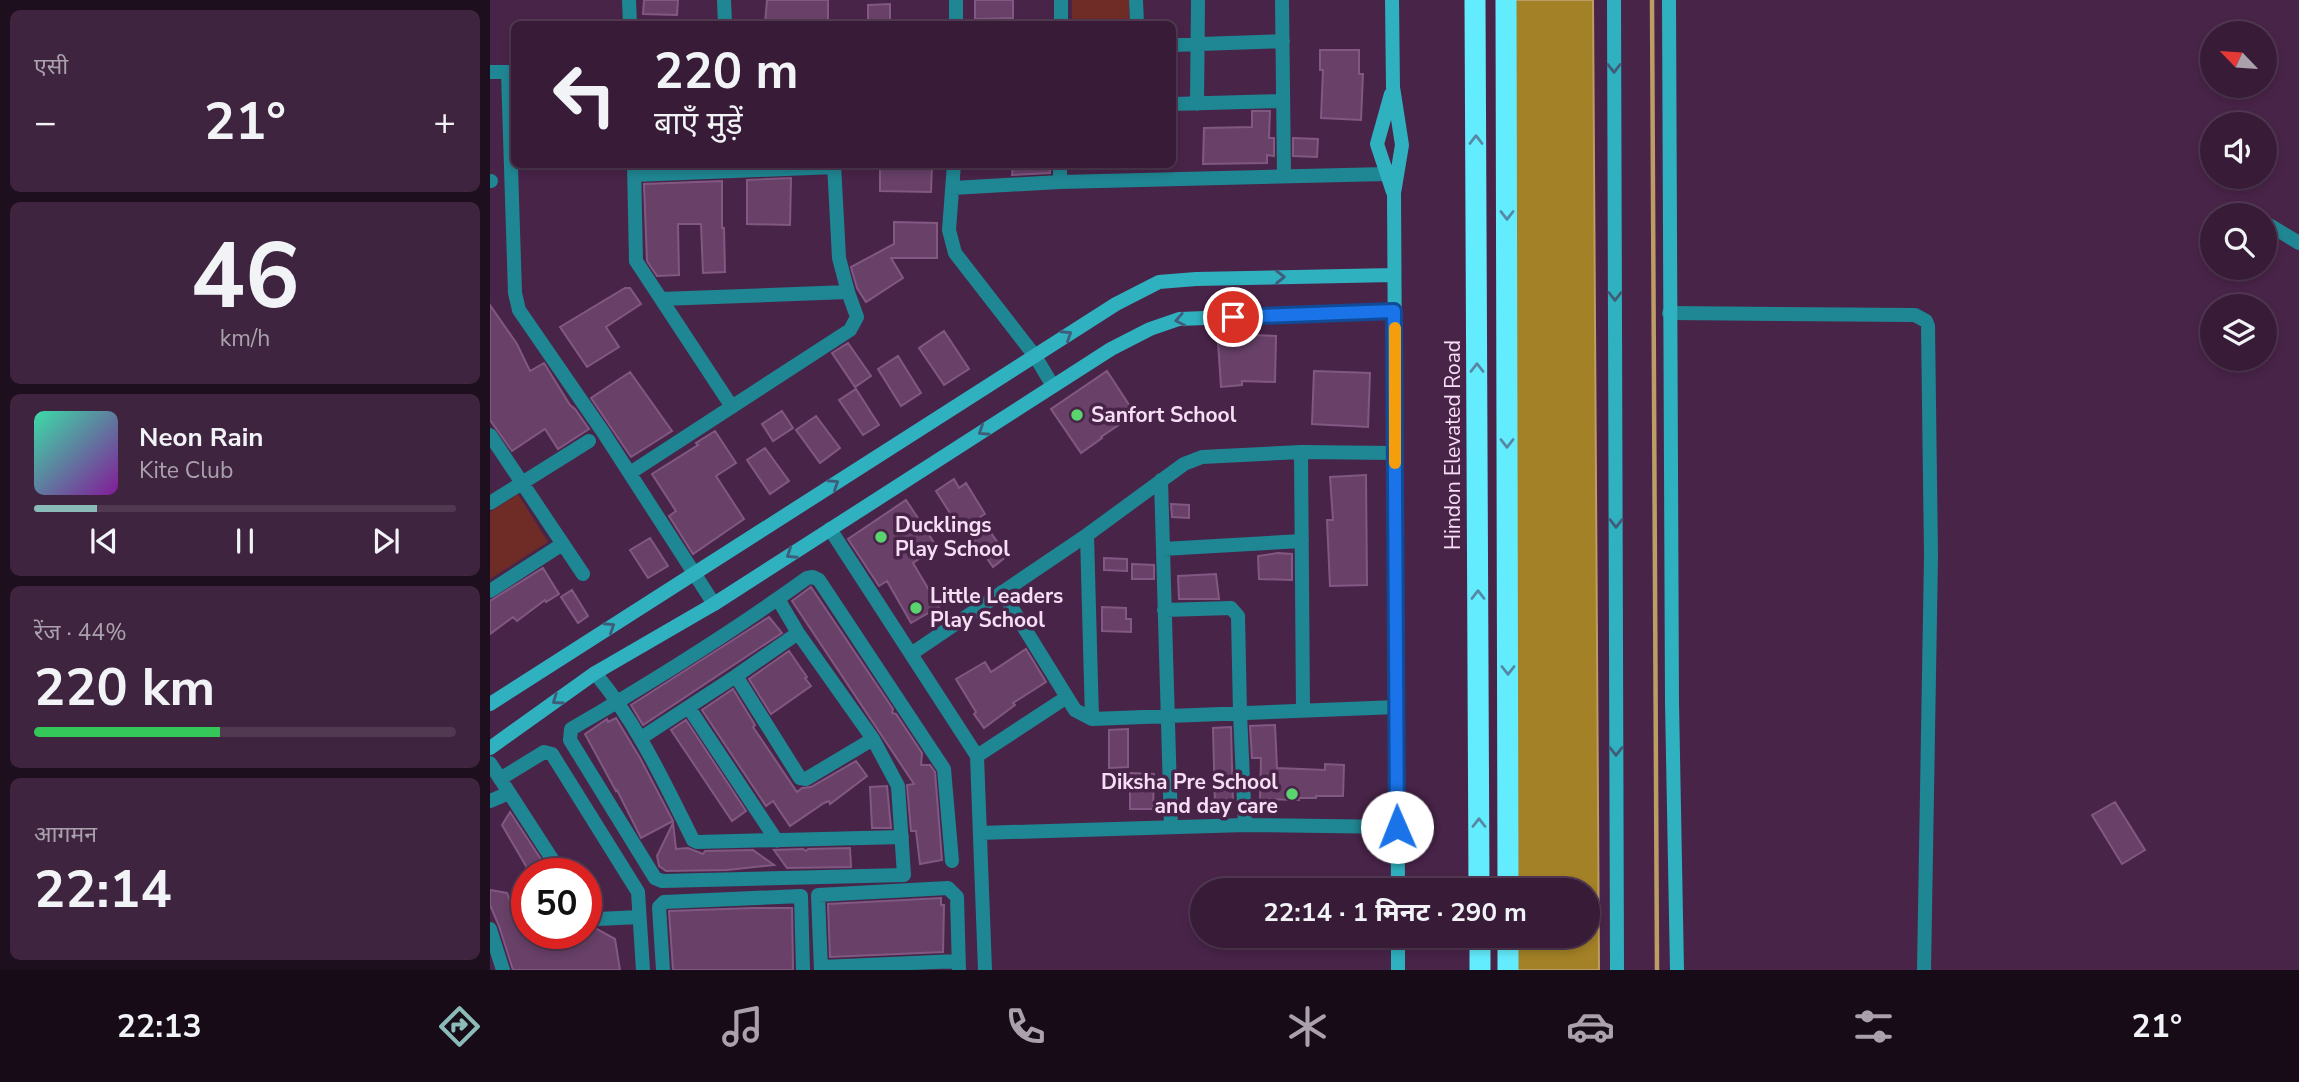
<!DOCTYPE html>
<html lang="hi">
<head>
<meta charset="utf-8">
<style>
  :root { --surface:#371b37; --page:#3e243f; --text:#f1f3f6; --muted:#aaa1ad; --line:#513952; --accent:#8bbbb9 }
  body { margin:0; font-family:"Nunito Sans","Noto Sans Devanagari",sans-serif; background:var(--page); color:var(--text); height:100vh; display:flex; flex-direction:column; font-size:26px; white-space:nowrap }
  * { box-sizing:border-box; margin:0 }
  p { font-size:23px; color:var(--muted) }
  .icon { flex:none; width:38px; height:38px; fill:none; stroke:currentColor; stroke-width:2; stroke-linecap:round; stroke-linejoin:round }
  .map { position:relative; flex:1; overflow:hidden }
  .drawer { display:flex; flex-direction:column; gap:10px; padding:10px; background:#1e0f1e; width:490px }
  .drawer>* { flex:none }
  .banner { position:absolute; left:21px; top:21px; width:665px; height:147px; border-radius:10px; box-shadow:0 4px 10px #0003,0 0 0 2px var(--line); background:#371b37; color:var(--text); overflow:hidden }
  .needle { width:46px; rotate:295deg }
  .buttons { position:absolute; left:1710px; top:21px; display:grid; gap:14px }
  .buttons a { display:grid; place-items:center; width:77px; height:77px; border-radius:50%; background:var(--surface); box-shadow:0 4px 10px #0003,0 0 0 2px var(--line); font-size:35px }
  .speed { position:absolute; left:21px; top:858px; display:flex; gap:14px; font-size:35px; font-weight:700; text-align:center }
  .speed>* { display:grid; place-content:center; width:91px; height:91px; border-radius:50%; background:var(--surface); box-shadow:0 4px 10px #0003,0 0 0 2px var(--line); line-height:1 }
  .speed .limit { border:10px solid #d22; background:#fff; color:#111 }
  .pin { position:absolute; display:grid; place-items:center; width:60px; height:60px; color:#fff; margin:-30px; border:4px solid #fff; border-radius:50%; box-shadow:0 2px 7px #0007 }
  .me { position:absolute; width:77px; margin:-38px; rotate:359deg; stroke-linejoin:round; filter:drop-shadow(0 0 5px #0008) }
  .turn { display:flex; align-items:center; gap:24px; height:147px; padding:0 28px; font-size:32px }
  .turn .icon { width:91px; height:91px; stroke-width:2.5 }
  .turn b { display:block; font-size:49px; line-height:60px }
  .big { font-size:52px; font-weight:700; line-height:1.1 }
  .drawer .tile { flex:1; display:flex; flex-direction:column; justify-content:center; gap:10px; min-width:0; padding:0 24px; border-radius:10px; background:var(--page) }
  .drawer .dial { align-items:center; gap:0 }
  .dial b { font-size:91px; line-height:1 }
  .song { display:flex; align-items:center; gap:21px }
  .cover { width:84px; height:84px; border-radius:10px; background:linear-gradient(135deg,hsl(160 70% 55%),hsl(290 70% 35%)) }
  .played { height:7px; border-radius:4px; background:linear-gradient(90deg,var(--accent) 15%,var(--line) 15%) }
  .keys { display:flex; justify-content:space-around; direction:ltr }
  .heat { display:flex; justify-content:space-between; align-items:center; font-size:38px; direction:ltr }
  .charge { height:10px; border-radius:5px; background:linear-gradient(90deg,#34c759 44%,var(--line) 0) }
  .trip { position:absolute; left:700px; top:878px; width:410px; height:70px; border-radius:35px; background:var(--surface); box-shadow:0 4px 10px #0003,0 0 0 2px var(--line); font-weight:700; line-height:70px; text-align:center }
  .menu { display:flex; height:112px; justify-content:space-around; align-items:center; background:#160b16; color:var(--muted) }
  .menu .icon { width:49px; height:49px }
  .menu .selected { color:var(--accent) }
  .menu b { font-size:32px; color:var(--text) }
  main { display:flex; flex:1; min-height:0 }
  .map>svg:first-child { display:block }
  .green { fill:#6f2b26 }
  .water { fill:#a38126; stroke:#bc9d64; stroke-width:2 }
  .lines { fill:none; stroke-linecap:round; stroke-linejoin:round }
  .stream { stroke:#bc9d64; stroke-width:4.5 }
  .building { fill:#684068; stroke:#815881; stroke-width:2 }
  .street { stroke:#1f8793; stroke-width:14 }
  .secondary { stroke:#2fb1c0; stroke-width:14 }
  .highway { stroke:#63ecfe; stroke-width:21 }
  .oneway { stroke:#3f5c79 }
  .oneway2 { stroke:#5688a4 }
  .route-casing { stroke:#114b97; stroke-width:18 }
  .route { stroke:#1a73e8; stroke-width:12 }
  .slow { stroke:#f59e0b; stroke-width:12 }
  .poi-dot { fill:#5ad56e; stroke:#492449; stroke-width:2.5 }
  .labels { text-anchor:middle; stroke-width:7; stroke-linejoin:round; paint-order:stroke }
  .poi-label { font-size:21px; font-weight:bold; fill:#f6def5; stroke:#492449; text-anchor:start }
  .street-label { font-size:21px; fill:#f6def5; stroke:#492449 }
</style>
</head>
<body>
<main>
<section class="drawer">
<div class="tile"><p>एसी</p>
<div class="heat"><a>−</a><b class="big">21°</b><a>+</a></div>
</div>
<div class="tile dial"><b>46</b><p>km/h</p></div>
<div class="tile">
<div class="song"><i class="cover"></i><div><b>Neon Rain</b><p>Kite Club</p></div></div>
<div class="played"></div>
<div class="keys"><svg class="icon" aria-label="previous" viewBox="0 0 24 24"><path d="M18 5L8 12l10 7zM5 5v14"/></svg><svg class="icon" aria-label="pause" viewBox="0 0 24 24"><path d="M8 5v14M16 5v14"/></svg><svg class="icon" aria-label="next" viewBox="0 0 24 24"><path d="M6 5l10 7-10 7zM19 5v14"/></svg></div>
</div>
<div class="tile"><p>रेंज · 44%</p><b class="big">220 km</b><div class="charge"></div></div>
<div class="tile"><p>आगमन</p><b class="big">22:14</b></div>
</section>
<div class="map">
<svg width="1809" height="970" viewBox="0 0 1809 970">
  <rect width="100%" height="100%" fill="#492449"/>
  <!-- green -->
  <path class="green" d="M582 0H639V24H582Z
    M28 494 58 542 0 579V512Z"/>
  <!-- water -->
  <path class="water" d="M1018 0H1103L1109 970H1022V936H1097V891H1022Z"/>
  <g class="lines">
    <!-- stream -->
    <path class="stream" d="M1162 0 1167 970"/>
  </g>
  <!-- building -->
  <path class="building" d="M154 0H188L187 15 153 14Z
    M277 0H338V24H275Z
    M485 0H523V18L485 19Z
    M400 4V24H378V5Z
    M830 50H869V74H873L871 120 831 118 833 70H830Z
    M762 111H780L779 138H784V156L777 155V163L713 164 714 128 762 127Z
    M803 138 828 139 827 157 803 156Z
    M390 164H442L441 192 390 191Z
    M523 164H560V173L522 175Z
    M301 178 300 225 257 224V180Z
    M232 181V228H234L235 272 213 273 211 224H188L189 275 167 276 157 261 154 184Z
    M404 222 447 223V258H401L413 278 376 302 367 288 361 267 404 244Z
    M135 288H140L151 304 116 327 129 347 97 367 70 327Z
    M0 305 27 344 40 371 54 363 80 405 85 409 99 429 68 449 55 429 22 451 0 420Z
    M454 331 479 369 454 385 429 348Z
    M761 335 786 336 785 382 752 381V385L731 387 728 342 761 340Z
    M358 343 381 376 365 387 342 353Z
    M408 356 431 393 411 406 388 369Z
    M617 371 645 414 611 437 612 438 591 453 561 409Z
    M824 371 880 373 878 427 822 424Z
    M140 372 182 431 141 457 101 398Z
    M366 389 389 425 373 435 349 400Z
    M292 411 303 428 283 441 272 424Z
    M326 416 350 448 330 463 306 430Z
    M225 431 246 463 226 476 254 519 203 554 179 516 186 511 162 474 208 445 206 443Z
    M275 448 299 481 280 494 257 460Z
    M876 475 877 585 840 586 837 520H843L840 477Z
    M464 479 469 488 476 483 495 514 490 517 517 556 503 567 475 527 470 529 446 491Z
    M416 500 447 547 423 563 449 607 421 623 397 581 389 586 358 539Z
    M681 504 699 505V518L682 517Z
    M160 538 178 566 158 578 140 550Z
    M788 553 802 554V580L769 579 768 556Z
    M614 558 637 559V571L614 570Z
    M642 564 664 565V579H642Z
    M53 568 69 594 56 602 55 600 27 621 23 617 0 634V601Z
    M726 574 729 599H689L688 576Z
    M321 587 403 709 402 713 406 714 432 753 431 765H440L445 772 452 860 430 864 426 831H421L417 785 424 784 302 601Z
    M82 590 98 616 88 623 71 597Z
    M612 607 636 608V619H641V632L612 631Z
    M279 617 292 633 153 725 141 705Z
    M536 649 556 682 523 703 525 705 494 728 484 714 486 712 466 679 495 662 501 672Z
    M299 651 317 677 315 678 321 686 281 714 259 679Z
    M243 689 265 725 263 727 307 792 312 788 321 787 366 761 377 776 340 804 339 801 334 803 300 826 283 801 276 806 212 710Z
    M126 718 150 758 183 821 151 838 127 790 126 791 95 734 117 719 118 722Z
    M196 720 256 811 242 821 181 730Z
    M785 725 787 768 835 770V764L854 765 853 796H826V798H809V800L770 799 771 758H762L760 726Z
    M741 727 743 805 725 806 723 728Z
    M638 729V767L619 768V730Z
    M640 773 664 774 663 809H640Z
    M397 786 401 828H382L380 787Z
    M1625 802 1655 850 1632 864 1602 815Z
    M20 812 60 873H40L12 825Z
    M183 823 186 849 198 848 213 854 215 851 263 850 284 865 237 870 176 871 169 866 167 856Z
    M360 848 361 867 297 868 284 850 313 849 316 851 318 849Z
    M0 890 17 893 28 923 37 920V933H96V923L125 939 130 970H23L9 926 0 905Z
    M451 898V905H454L453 952 340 957 338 904Z
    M263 908H302L303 970H183L179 911Z"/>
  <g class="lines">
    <!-- street -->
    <path class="street" d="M139 0 140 24
      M234 0 235 24
      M466 0V24
      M571 0V24
      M646 0 647 24
      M792 0 794 176
      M682 45 793 41
      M0 72H24
      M18 72 25 293 29 310 113 432 224 604
      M682 104 793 101
      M707 104 708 0
      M144 164 146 261 242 407
      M464 164 459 230 465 253 545 356 563 386
      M144 175 344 167
      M0 181H1
      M570 182V164
      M463 188 570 182 897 174
      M1776 223 1809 243
      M171 299 358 292
      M1179 313 1425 315 1436 321 1438 326 1441 556 1434 970
      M0 435 93 574
      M811 452 813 711
      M140 473 360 330 367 317 358 292 349 258 344 164
      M671 480 681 827
      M0 503 99 441
      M340 529 487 756 495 970
      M597 535 602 719
      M673 549 812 541
      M0 591 71 545
      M512 592 585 710 602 719 907 707
      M288 599 308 633 383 739 408 786 414 875 172 881 165 878 80 740 81 729C162 682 242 632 317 578L323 577 329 580 454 769 462 861
      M674 610 741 608 748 616 750 713 755 825
      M308 633 246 676 310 778 316 779 383 739
      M421 654 597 535 694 464 712 457 811 452 905 453
      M105 673C147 723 174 782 203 840L207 842 412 837
      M199 708 287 841
      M151 738 246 676
      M487 756 577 697
      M0 763 71 873
      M10 779 54 752 62 754 148 892 153 970
      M0 801 19 793
      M490 833 755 825 907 827
      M96 912 108 919 149 917
      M0 929 13 970
      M331 967 468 961
      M173 970 169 907 174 902 311 896 313 970
      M331 970 328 895 458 888 467 897 469 970"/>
    <!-- secondary -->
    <path class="secondary" d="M902 0 903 87 912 145 904 193 908 891
      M1124 0 1127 970
      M1179 0 1182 702 1187 970
      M901 94 887 144 903 192
      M0 704 626 304 669 282 706 279 904 275
      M0 748 105 673 224 604 621 349 660 329 689 319 904 311
      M908 936V970"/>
    <!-- highway -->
    <path class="highway" d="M985 0 989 891
      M1016 0 1018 891
      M990 936V970
      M1018 936V970"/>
  </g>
  <!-- one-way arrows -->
  <defs><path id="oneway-chevron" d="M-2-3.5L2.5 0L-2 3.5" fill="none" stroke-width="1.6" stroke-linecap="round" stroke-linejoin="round" transform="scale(1.75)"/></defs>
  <g class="oneway">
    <use href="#oneway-chevron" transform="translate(1124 68) rotate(90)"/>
    <use href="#oneway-chevron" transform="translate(790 277) rotate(-1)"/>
    <use href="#oneway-chevron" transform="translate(1125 296) rotate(90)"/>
    <use href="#oneway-chevron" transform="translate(690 320) rotate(169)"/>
    <use href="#oneway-chevron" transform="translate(577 335) rotate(-33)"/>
    <use href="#oneway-chevron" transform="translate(493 431) rotate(147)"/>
    <use href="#oneway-chevron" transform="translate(344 484) rotate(-33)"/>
    <use href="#oneway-chevron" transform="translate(1126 523) rotate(90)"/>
    <use href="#oneway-chevron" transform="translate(301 554) rotate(147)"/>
    <use href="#oneway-chevron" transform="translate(120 627) rotate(-33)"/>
    <use href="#oneway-chevron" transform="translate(67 700) rotate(145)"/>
    <use href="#oneway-chevron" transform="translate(1126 751) rotate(90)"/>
  </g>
  <g class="oneway2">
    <use href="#oneway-chevron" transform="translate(986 140) rotate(-90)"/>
    <use href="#oneway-chevron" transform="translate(1017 215) rotate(90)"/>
    <use href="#oneway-chevron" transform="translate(987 368) rotate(-90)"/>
    <use href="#oneway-chevron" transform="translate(1017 443) rotate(90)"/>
    <use href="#oneway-chevron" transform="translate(988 595) rotate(-90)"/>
    <use href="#oneway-chevron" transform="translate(1018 670) rotate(90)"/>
    <use href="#oneway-chevron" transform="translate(989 823) rotate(-90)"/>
  </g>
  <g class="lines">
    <defs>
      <path id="route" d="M743 317 904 311 907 827"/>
    </defs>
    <!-- route casing -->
    <use href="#route" class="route-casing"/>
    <!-- route -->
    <use href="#route" class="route"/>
    <!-- slow -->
    <path class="slow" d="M905 328V463"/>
  </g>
  <!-- markers -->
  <g class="poi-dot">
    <circle cx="587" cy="415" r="7"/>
    <circle cx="391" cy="537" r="7"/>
    <circle cx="426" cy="608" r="7"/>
    <circle cx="802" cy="794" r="7"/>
  </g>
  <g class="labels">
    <!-- poi labels -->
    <g class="poi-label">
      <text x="601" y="422">Sanfort School</text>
      <text x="405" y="532">Ducklings<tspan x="405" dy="24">Play School</tspan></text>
      <text x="440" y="603">Little Leaders<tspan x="440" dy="24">Play School</tspan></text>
      <text x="788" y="789" text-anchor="end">Diksha Pre School<tspan x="788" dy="24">and day care</tspan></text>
    </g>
    <!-- street labels -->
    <g class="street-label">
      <text transform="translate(963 445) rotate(-90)" y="7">Hindon Elevated Road</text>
    </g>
  </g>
</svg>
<div class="buttons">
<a><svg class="needle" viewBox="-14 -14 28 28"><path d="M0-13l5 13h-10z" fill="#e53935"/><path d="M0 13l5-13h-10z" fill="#aaa1ad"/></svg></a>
<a><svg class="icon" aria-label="sound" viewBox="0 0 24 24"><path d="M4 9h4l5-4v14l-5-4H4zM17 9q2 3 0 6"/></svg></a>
<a><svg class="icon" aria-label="search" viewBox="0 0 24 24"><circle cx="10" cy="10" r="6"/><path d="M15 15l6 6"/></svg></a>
<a><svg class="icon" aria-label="layers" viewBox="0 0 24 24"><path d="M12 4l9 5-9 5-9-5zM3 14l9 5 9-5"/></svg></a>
</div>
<div class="speed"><div class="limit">50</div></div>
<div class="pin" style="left:743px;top:317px;background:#d93025"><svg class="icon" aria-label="arrive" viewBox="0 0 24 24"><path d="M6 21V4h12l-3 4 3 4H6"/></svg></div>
<svg class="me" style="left:907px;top:827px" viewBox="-20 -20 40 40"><circle r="19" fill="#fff"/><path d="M0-13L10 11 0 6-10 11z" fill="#1a73e8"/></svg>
<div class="trip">22:14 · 1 मिनट · 290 m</div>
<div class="banner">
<div class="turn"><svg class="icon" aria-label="left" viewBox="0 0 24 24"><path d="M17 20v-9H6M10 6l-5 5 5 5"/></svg><div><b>220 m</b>बाएँ मुड़ें</div></div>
</div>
</div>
</main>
<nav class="menu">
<b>22:13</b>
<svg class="icon selected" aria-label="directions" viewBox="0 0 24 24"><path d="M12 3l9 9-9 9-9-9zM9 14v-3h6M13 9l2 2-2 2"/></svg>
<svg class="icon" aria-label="music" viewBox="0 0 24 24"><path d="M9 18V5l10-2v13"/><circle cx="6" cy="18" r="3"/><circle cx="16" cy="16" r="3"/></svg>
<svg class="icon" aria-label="phone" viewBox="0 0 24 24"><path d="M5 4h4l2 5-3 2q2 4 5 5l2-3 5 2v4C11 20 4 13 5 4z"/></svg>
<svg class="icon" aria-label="climate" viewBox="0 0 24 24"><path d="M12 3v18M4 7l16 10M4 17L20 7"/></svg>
<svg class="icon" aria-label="car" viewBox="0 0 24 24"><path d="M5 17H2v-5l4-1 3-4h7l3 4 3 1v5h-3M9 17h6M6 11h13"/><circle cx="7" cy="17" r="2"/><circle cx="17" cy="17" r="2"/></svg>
<svg class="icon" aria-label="filters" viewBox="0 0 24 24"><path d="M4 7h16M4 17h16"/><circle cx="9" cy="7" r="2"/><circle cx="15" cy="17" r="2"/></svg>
<b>21°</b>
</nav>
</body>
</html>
